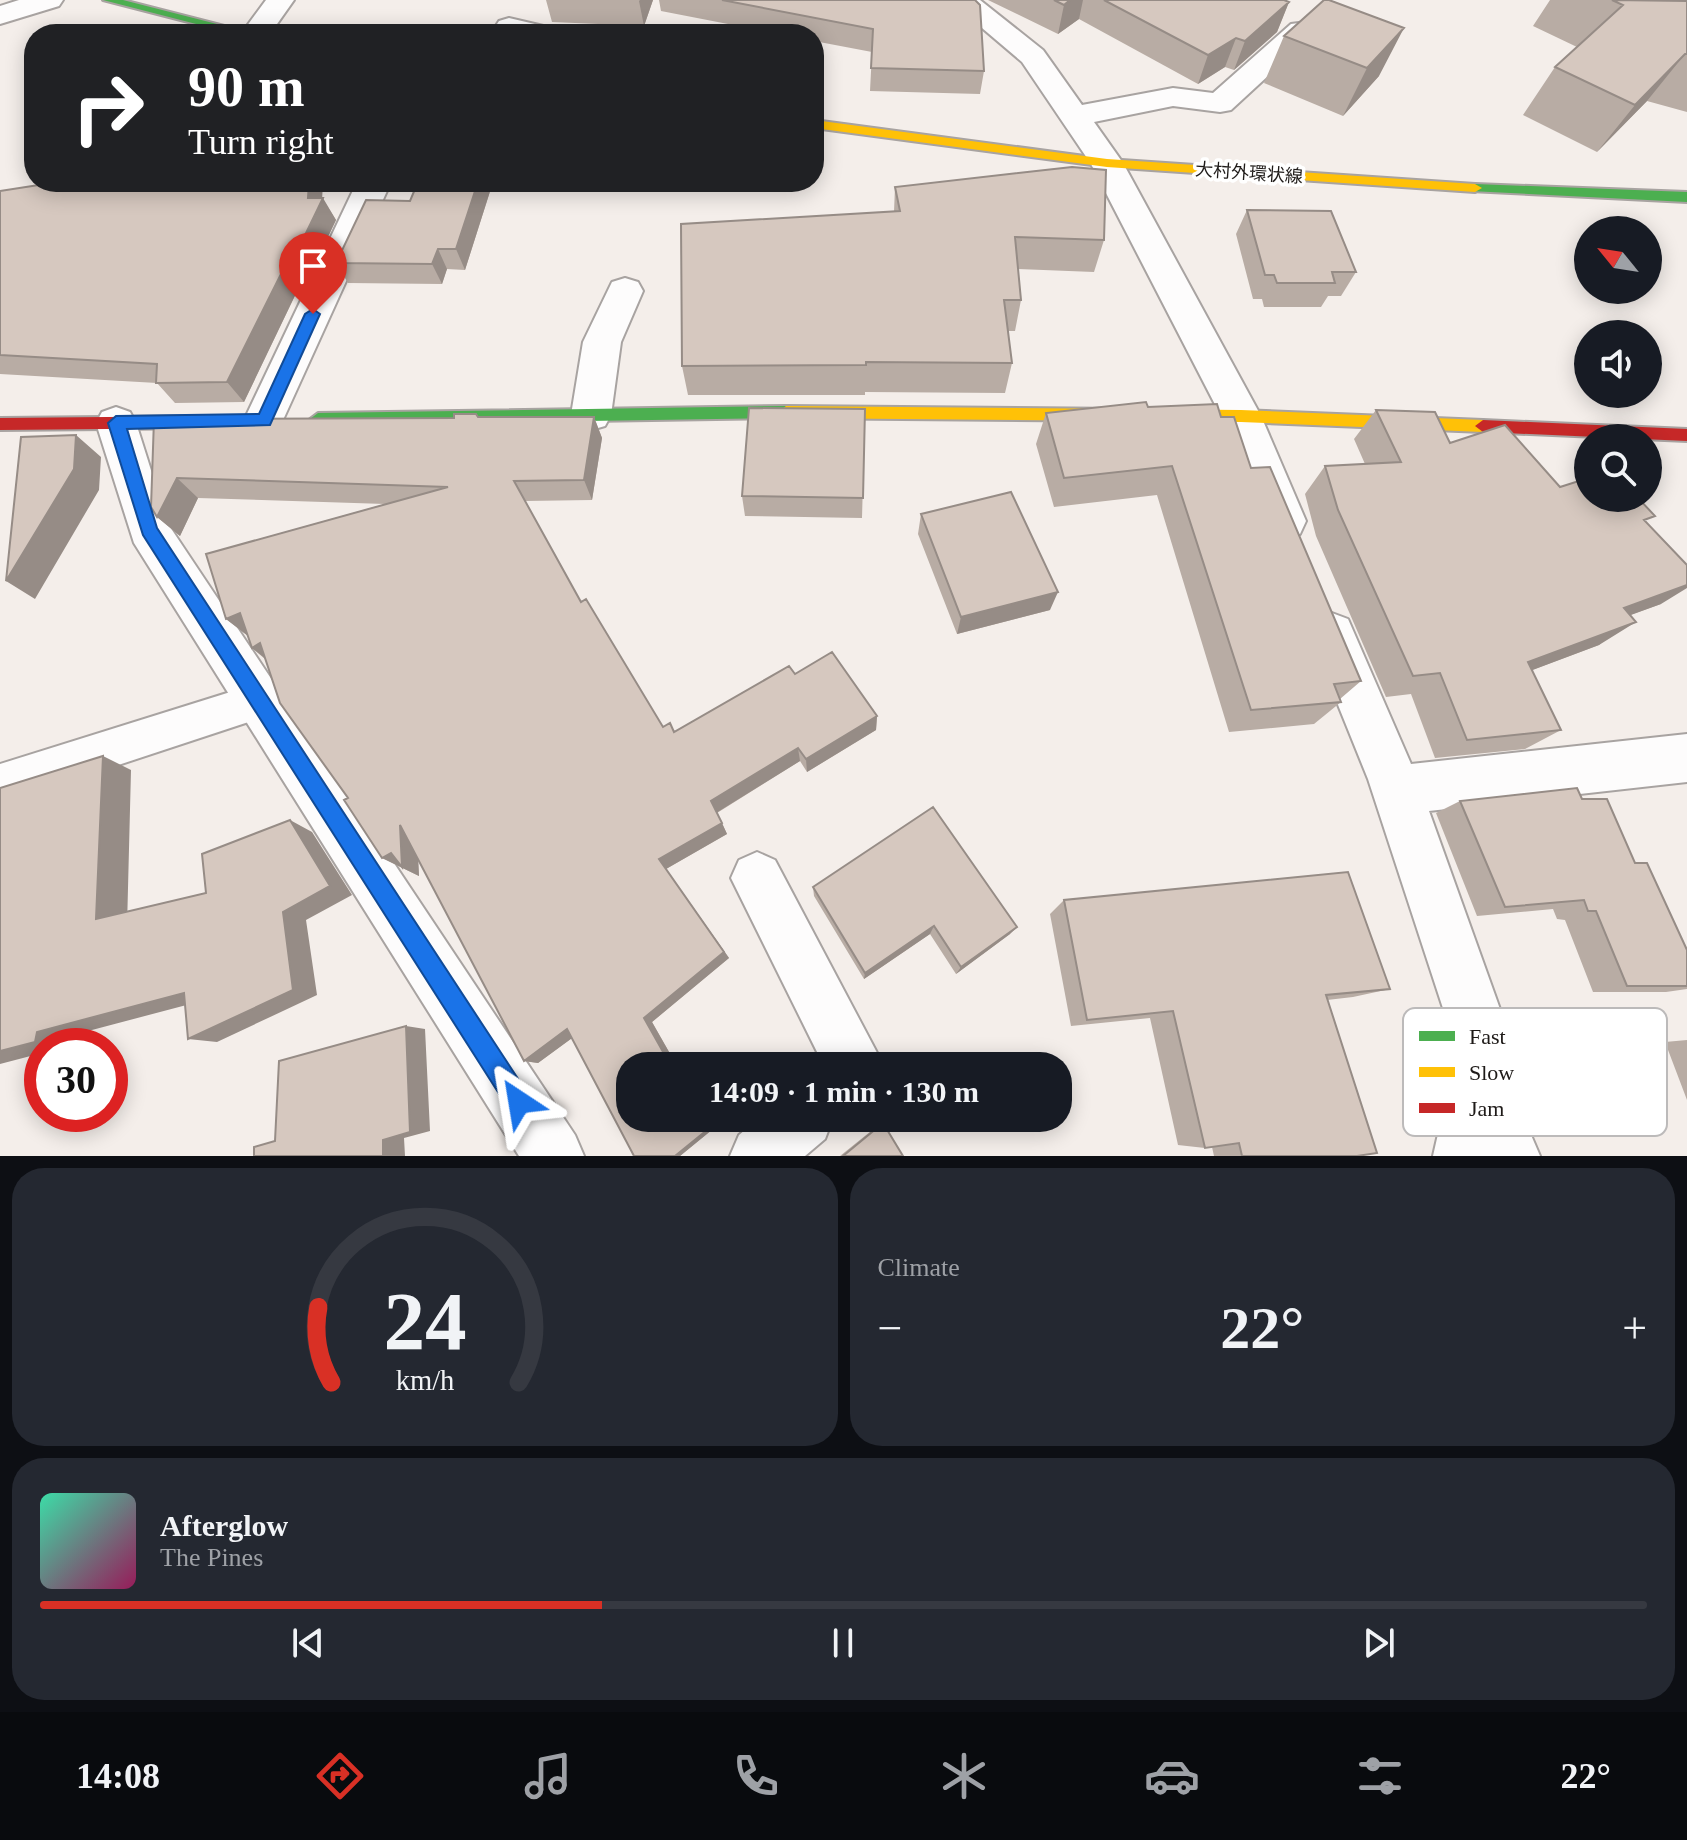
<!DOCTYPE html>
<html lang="en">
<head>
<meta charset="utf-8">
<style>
  :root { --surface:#171b24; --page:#242831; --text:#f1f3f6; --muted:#9ea1a6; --line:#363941; --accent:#d93025 }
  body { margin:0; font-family:"Times New Roman","Noto Sans JP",serif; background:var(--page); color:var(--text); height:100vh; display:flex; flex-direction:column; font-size:30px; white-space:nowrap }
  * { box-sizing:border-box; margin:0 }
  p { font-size:26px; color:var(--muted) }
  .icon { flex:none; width:44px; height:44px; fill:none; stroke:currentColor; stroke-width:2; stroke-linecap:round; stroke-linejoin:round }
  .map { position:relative; height:1156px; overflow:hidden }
  .side { display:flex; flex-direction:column; gap:12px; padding:12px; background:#0d0f14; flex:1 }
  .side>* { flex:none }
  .banner { position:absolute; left:24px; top:24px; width:800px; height:168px; border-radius:32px; box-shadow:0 4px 20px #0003; background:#202124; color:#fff; overflow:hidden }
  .needle { width:52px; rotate:300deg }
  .tools { position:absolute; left:1574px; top:216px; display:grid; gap:16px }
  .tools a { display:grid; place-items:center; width:88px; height:88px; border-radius:50%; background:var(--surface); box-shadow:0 4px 20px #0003; font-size:40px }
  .speed { position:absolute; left:24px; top:1028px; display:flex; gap:16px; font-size:40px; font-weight:700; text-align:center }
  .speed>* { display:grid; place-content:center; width:104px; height:104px; border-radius:50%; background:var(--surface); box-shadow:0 4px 20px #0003; line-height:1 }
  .speed .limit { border:12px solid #d22; background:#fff; color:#111 }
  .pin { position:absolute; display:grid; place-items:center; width:68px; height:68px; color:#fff; margin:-82px -34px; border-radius:50% 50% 50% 0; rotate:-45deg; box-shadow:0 0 8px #0007 }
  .pin .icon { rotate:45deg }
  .me { position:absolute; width:88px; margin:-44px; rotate:327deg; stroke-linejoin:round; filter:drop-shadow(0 0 6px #0008) }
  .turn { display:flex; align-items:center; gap:28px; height:168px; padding:0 32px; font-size:36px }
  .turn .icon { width:104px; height:104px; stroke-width:2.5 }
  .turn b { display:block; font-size:56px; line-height:68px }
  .big { font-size:60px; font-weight:800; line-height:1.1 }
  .side .widget { flex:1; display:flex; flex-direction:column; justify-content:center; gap:12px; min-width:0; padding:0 28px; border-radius:32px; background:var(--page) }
  .side .dial { align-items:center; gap:0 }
  .dial svg { height:208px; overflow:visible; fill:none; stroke:var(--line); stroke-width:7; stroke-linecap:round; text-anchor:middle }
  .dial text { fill:var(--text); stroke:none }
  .song { display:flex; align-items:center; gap:24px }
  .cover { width:96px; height:96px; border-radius:12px; background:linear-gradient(135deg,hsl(160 70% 55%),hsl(330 70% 35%)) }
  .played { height:8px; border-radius:4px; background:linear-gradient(90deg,var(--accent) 35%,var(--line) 35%) }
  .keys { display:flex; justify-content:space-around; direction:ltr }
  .heat { display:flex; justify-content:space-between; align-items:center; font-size:44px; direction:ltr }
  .side .tiles { flex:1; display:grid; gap:12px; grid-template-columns:1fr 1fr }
  .widget:last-child { grid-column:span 2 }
  .trip { position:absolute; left:616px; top:1052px; width:456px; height:80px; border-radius:32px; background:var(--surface); box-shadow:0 4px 20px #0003; font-weight:800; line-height:80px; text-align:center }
  .tabs { display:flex; height:128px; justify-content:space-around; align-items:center; background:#090b0e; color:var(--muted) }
  .tabs .icon { width:56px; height:56px }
  .tabs .selected { color:var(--accent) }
  .tabs b { font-size:36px; color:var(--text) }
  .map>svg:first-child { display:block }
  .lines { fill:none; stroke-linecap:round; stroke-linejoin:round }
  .lane-casing { stroke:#a8a3a1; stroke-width:4 }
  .street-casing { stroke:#a8a3a1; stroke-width:4 }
  .fast-casing { stroke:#a8a3a1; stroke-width:4 }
  .slow-casing { stroke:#a8a3a1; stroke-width:4 }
  .jam-casing { stroke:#a8a3a1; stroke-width:4 }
  .lane { fill:#fdfcfc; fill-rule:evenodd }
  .street { fill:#fdfcfc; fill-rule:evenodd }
  .fast { fill:#4caf50; fill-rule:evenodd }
  .slow { fill:#ffc107; fill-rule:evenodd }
  .jam { fill:#c62828; fill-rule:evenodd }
  .wall { fill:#b8aca4 }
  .shaded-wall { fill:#968c86 }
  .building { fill:#d6c8bf; stroke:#968c86; stroke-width:2 }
  .route { fill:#1a73e8; stroke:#114b97; stroke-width:2 }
  .labels { text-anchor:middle; stroke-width:7; stroke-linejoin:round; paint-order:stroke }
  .far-street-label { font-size:18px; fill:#1e1a18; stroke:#fff }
  .key { fill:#fff; stroke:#bcbaba; stroke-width:2 }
  .key-label { font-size:22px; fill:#1e1a18 }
</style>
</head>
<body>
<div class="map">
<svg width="1687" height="1156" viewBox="0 0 1687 1156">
  <rect width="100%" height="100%" fill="#f4eeea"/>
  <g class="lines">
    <defs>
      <path id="lane" d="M259 683 273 688 278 701 273 714 0 804V764Z"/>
      <path id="street" d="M19 0H63L59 6 0 24V6Z
        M266 0H294L270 34H241Z
        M949 0H980L1043 50 1082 105 1173 88 1213 93 1291 24 1330 19 1340 22 1344 28 1340 34 1309 38 1231 110 1220 112 1173 106 1094 122 1123 163 1261 416 1306 521 1300 534 1285 539 1270 534 1221 416 1091 164 1022 62Z
        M509 18 552 28 556 34 499 33 495 27 499 21Z
        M357 182H391L278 431 264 435 250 431 244 420Z
        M625 278 638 282 643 291 621 342 611 415 605 426 591 430 577 426 571 415 583 342 612 282Z
        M116 407 130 412 136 423 168 524 575 1135 584 1156H519L134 543 96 423 102 412Z
        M1332 613 1348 619 1411 764 1687 734V782L1429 811 1515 1051 1502 1112 1531 1135 1540 1156H1433L1457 1051 1368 779 1309 633 1316 619Z
        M757 852 775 860 884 1066H824L731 878 739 860Z
        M759 1118H833L825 1139 805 1156H730L739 1135Z"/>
      <path id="fast" d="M103 0H123L256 34H235Z
        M1475 184 1687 192V202L1470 191V185Z
        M786 406 794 412 786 418 318 425 310 419 318 413Z"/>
      <path id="slow" d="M814 120 1107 159 1475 184 1482 188 1475 192 1107 167 814 128Z
        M786 406 1241 410 1483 420 1491 426 1483 432 1241 422 786 418 778 412Z"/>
      <path id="jam" d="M213 416 221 422 213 428 0 430V418Z
        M1483 420 1687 429V441L1483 432 1475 426Z"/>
    </defs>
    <!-- lane casing -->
    <use href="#lane" class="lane-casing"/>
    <!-- street casing -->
    <use href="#street" class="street-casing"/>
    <!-- fast casing -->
    <use href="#fast" class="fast-casing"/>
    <!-- slow casing -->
    <use href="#slow" class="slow-casing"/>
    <!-- jam casing -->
    <use href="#jam" class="jam-casing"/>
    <!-- lane -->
    <use href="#lane" class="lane"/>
    <!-- street -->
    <use href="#street" class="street"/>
    <!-- fast -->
    <use href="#fast" class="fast"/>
    <!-- slow -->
    <use href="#slow" class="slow"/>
    <!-- jam -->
    <use href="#jam" class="jam"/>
  </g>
  <!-- wall -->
  <path class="wall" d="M546 0H653L644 26 552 22Z
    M659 0H975L984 71 980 94 870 91 872 52 814 41V34H779L661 11Z
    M988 0H1284L1289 2 1277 32 1234 70 1225 67 1198 84 1079 19 1058 34Z
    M1324 0 1379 76 1343 116 1264 83 1284 36Z
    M1550 0H1687V112L1647 101 1597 152 1523 115 1555 67 1577 47 1533 26Z
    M493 182 465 270 447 269 442 284 348 283 336 263 410 201Z
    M895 187 1104 240 1094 272 1018 269 1021 300 1015 331H1008L1012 363 1005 393 865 392V395H688L682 366 894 212Z
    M0 191 322 198 336 220 306 283H301L244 402 175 403 157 383 0 374Z
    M1247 210 1356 272 1341 296H1328L1321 307H1264L1262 299H1253L1236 234Z
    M1148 407 1221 417 1251 468 1361 681 1340 699 1341 702 1314 724 1229 732 1157 495 1054 507 1036 444 1046 413Z
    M865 409 862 518 745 516 742 496Z
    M1376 410 1450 443 1646 522 1661 604 1630 615 1599 645 1532 670 1561 730 1525 749 1435 758 1411 694 1386 697 1316 536 1305 494 1325 466 1365 464 1354 439Z
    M454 414H476L478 417H594L602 438 592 500 525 501 581 602 586 599 663 727 670 723 674 732 789 666 795 674 832 652 877 716 876 730 807 772 800 761 717 813 727 834 666 869 729 958 652 1022 677 1066H630V1118H707L713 1129 680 1156H634L572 1038 538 1063 524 1061 418 859 419 876 382 858 344 800 348 798 280 703 265 659 252 648 248 636 226 619 206 554 385 504 198 498 180 536 157 517 151 507 154 419 454 418Z
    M921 514 1050 610 957 634 918 534Z
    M1582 799 1635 863 1687 950V989L1666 992H1593L1565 920 1557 919 1553 909 1477 916 1436 813 1460 801Z
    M813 887 1010 934 956 974 930 934 864 979 814 896Z
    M1064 900 1390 989 1353 997 1327 1000 1357 1156H1214L1212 1147 1205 1148 1178 1145 1150 1018 1071 1026 1050 914Z
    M1687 1040V1100L1665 1042Z
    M881 1123H883L903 1156H840Z"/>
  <!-- shaded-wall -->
  <path class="shaded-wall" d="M640 0H653L644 26 639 1Z
    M1070 0H1083L1079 19 1058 34 1064 5Z
    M1289 2 1277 32 1234 70 1245 41Z
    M1404 28 1379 76 1343 116 1367 68Z
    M1236 38 1225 67 1198 84 1208 55Z
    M1685 54 1647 101 1597 152 1635 105Z
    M309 182H323L322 201 323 198 336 220 306 283 292 262 308 198Z
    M478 182H493L465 270 456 249Z
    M438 249 447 269 442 284 432 264Z
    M287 262 301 283 244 402 227 382Z
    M594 417 602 438 592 500 584 480Z
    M76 435 101 457 99 490 35 599 6 581Z
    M177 478 198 498 180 536 157 517Z
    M1687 585V588L1661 604 1587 631 1624 608Z
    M1058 592 1050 610 957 634 961 617Z
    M240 613 248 636 226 619Z
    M1636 622 1599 645 1495 684 1528 662Z
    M260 643 272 664 252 648Z
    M877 716 876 730 807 772 806 759Z
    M798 748 800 761 716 813 711 801Z
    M103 756 131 770 127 927 96 919Z
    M290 820 312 832 352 895 306 920 317 995 217 1042 188 1039 283 912Z
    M722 823 727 834 666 869 729 958 652 1022 677 1066H671L644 1018 659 859Z
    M400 825 417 836 419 876 382 858Z
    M934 926 930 934 864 979 865 973Z
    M1017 927 1010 934 956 974 961 967Z
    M184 993 213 998 73 1035 71 1045 42 1046V1053L0 1064V1051L37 1032Z
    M406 1026 425 1029 430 1131 404 1138 405 1156H383V1140Z
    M567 1029 579 1033 538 1063 524 1061Z
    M700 1118H707L713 1129 680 1156H675Z"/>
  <!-- building -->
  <path class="building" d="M722 0H975L980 5 984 71 871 68 873 29Z
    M1054 0H1070L1064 5Z
    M1104 0H1284L1289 2 1245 41 1236 38 1208 55Z
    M1324 0H1329L1404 28 1367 68 1284 36Z
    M1612 0 1687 1V54H1685L1635 105 1555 67 1623 5Z
    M1072 167 1106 170 1104 240 1015 237 1021 300H1004L1012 363 866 362V365L682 366 681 224 900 211 895 187Z
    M58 182H309L308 198H323L292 262H287L227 382 156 383 157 364 0 355V191Z
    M418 182H478L456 249H438L432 264 336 263 366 200 410 201Z
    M1247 210 1331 211 1356 272H1332L1335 283H1277L1274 275H1265Z
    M1146 402 1148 407 1217 404 1221 417H1234L1251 468 1270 467 1361 681 1334 684 1341 702 1251 710 1172 466 1064 478 1046 413Z
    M749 408 865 409 863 498 742 496Z
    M1376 410 1435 412 1450 443 1505 425 1560 487 1588 478V498H1638L1655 516 1644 520 1687 565V585L1624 608 1636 622 1528 662 1561 730 1467 740 1440 673 1413 676 1338 510 1325 466 1401 462Z
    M454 414H476L478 417H594L584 480 514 481 581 602 586 599 663 727 670 723 674 732 789 666 795 674 832 652 877 716 806 759 798 748 711 801 722 823 659 859 724 952 644 1018 671 1066H630V1118H700L707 1130 675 1156H634L567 1029 524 1061 400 825 402 867 391 853 382 858 344 800 348 798 280 703 260 643 252 648 240 613 226 619 206 554 448 487 177 478 157 517 151 507 154 419 454 418Z
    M76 435 74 469 6 581 21 437Z
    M1011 492 1058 592 961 617 921 514Z
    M103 756 96 919 206 893 202 854 290 820 330 886 283 912 293 990 188 1039 184 993 37 1032 35 1042 0 1051V788Z
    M1577 788 1582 799H1607L1635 863H1647L1687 950V986H1627L1596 911H1588L1584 900 1505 907 1460 801Z
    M933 807 1017 927 961 967 934 926 865 973 813 887Z
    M1348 872 1390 989 1326 995 1377 1153 1357 1156H1242L1239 1143 1205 1148 1173 1011 1087 1020 1064 900Z
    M406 1026 410 1132 383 1140V1156H254V1147L275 1141 279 1061Z
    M883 1123 903 1156H843Z"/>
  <!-- route -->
  <path class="route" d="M313 309 320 314 270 425 127 429 157 528 528 1094 531 1102 528 1111 519 1114 510 1111 143 535 108 423 116 416 259 414 305 314Z"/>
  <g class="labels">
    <!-- far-street labels -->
    <g class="far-street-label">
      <text transform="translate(1249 173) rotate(4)" y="6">大村外環状線</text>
    </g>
  </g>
  <!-- legend -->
  <rect x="1403" y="1008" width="264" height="128" rx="12" class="key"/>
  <rect x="1419" y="1031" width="36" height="10" fill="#4caf50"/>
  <rect x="1419" y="1067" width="36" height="10" fill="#ffc107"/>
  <rect x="1419" y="1103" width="36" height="10" fill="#c62828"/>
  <g class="key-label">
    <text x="1469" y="1044">Fast</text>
    <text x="1469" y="1080">Slow</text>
    <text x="1469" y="1116">Jam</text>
  </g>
</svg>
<div class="tools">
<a><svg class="needle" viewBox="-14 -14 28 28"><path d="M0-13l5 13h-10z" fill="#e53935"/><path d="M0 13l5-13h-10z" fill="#9ea1a6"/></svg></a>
<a><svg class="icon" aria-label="sound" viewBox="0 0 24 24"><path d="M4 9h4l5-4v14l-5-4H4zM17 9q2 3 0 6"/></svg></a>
<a><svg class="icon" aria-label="search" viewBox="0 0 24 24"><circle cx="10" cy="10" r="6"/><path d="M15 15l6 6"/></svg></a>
</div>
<div class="speed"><div class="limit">30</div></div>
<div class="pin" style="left:313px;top:314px;background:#d93025"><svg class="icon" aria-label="arrive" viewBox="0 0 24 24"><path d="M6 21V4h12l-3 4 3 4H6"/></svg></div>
<svg class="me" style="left:519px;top:1102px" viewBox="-20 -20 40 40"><path d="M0-17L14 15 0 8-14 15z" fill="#1a73e8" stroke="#fff" stroke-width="4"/></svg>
<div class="trip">14:09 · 1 min · 130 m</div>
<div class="banner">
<div class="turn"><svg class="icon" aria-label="right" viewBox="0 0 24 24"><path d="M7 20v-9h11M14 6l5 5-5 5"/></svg><div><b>90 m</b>Turn right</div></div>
</div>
</div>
<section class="side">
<div class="tiles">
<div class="widget dial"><svg viewBox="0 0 100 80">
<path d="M14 69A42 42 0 1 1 86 69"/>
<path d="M14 69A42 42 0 0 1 9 40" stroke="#d93025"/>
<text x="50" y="56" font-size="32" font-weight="700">24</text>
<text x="50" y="72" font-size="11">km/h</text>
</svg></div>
<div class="widget"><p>Climate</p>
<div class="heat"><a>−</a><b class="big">22°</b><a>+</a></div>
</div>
<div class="widget">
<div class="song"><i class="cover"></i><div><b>Afterglow</b><p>The Pines</p></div></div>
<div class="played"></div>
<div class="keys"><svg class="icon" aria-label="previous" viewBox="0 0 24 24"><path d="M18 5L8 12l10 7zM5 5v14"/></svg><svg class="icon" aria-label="pause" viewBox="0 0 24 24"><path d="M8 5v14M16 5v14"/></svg><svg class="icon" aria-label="next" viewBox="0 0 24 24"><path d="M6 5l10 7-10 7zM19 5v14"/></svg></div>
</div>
</div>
</section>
<nav class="tabs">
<b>14:08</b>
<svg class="icon selected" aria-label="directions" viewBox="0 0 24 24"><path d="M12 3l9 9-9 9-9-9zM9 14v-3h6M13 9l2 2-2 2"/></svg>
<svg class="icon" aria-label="music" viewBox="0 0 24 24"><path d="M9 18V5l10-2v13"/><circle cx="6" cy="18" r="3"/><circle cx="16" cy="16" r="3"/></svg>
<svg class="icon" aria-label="phone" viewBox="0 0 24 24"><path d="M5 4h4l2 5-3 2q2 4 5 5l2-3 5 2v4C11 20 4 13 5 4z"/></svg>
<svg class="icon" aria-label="climate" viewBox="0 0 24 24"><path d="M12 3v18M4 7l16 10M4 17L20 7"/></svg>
<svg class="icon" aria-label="car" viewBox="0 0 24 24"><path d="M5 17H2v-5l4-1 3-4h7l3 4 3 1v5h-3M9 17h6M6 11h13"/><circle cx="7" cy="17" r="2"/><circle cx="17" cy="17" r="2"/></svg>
<svg class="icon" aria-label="filters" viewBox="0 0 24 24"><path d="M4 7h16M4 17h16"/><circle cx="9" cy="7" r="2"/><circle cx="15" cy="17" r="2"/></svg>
<b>22°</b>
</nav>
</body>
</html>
